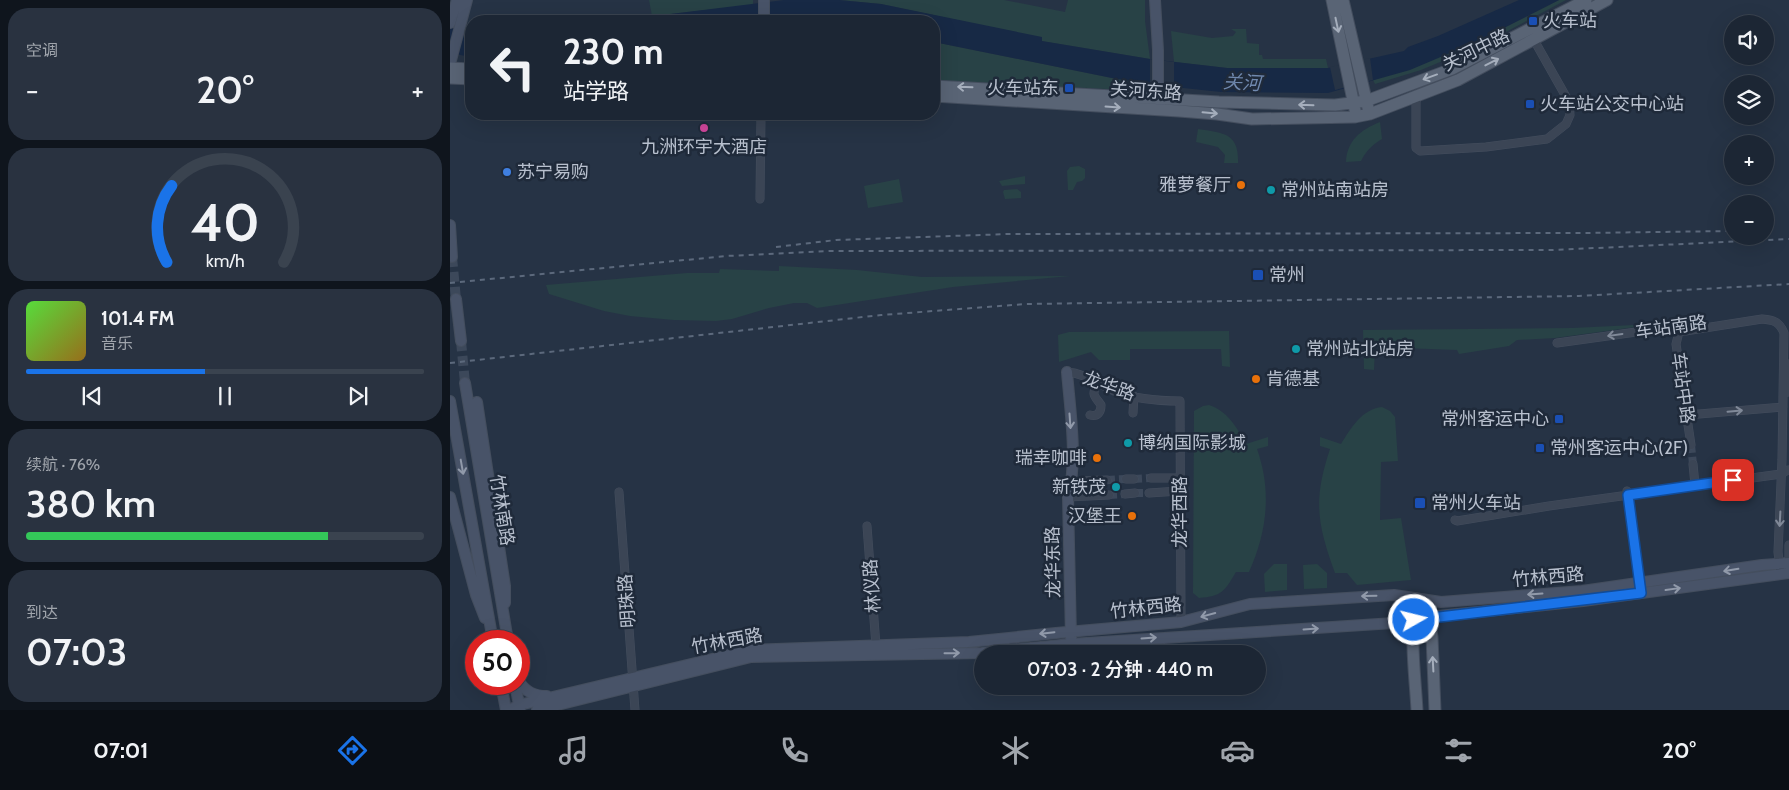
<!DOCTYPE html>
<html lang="zh">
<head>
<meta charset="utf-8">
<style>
  :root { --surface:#1c2634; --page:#293240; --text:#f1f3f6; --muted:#a0a5ac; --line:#3a434f; --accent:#1a73e8 }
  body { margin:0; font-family:Cabin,"Noto Sans SC",sans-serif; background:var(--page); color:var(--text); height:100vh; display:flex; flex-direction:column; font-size:19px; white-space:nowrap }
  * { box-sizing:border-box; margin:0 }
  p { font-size:16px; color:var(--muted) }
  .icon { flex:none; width:28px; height:28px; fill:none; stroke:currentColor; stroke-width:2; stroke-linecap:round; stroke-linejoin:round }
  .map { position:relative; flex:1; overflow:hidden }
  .sheet { display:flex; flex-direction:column; gap:8px; padding:8px; background:#0f151d; width:450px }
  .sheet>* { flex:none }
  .guide { position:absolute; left:15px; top:15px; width:475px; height:105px; border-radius:20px; box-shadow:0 5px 20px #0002,0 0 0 1px var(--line); background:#1c2634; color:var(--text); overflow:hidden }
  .buttons { position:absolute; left:1274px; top:15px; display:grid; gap:10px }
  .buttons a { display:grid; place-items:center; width:50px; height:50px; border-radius:50%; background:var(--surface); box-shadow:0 5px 20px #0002,0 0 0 1px var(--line); font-size:25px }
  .speed { position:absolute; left:15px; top:630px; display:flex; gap:10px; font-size:25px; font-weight:700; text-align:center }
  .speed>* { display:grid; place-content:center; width:65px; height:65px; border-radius:50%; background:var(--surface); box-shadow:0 5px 20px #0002,0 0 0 1px var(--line); line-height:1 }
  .speed .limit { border:8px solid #d22; background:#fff; color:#111 }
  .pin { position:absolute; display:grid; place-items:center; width:42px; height:42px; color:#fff; margin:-21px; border-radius:10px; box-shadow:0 2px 8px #0006 }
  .me { position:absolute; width:55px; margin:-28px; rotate:82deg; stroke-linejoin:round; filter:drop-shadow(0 0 4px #0008) }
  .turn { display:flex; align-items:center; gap:18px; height:105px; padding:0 15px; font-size:22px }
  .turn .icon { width:65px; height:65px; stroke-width:2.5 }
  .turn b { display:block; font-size:35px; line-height:42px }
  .big { font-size:38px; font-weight:600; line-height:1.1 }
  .sheet .card { flex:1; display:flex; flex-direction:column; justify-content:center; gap:8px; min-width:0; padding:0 18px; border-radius:20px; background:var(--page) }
  .sheet .dial { align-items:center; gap:0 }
  .dial svg { height:130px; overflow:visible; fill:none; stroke:var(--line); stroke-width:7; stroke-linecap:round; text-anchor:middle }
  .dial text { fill:var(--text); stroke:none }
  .song { display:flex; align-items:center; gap:15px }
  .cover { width:60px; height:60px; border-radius:8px; background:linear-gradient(135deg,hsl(110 70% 55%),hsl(40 70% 35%)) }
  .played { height:5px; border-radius:2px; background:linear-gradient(90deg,var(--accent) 45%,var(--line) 45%) }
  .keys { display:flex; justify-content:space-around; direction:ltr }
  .heat { display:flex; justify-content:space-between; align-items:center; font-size:28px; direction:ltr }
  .charge { height:8px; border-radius:4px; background:linear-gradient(90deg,#34c759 76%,var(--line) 0) }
  .trip { position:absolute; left:524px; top:645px; width:292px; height:50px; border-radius:25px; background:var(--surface); box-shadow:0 5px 20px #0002,0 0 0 1px var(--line); font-weight:600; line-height:50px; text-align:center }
  .dock { display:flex; height:80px; justify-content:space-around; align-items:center; background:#0b0f15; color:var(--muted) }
  .dock .icon { width:35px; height:35px }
  .dock .on { color:var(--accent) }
  .dock b { font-size:22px; color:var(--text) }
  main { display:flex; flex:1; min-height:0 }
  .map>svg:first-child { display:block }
  .green { fill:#284246 }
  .water { fill:#172945 }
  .pier { fill:#263345 }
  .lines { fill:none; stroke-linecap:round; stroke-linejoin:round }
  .street-tunnel { stroke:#3c485a; stroke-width:8; stroke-dasharray:8 4; stroke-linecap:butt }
  .secondary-tunnel { stroke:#3c485a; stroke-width:10; stroke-dasharray:10 5; stroke-linecap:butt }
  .street-casing { stroke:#444e5e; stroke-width:9 }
  .secondary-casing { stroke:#444e5e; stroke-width:12 }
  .primary-casing { stroke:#444e5e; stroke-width:13 }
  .street { stroke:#3b4555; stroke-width:8 }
  .secondary { stroke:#485368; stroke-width:10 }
  .primary { stroke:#596475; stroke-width:11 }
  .rail { stroke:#5c697c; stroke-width:2; stroke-dasharray:5 5; stroke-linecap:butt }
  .oneway { stroke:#a5aebc }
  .oneway2 { stroke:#808998 }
  .oneway3 { stroke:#919aaa }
  .route-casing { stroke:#114b97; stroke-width:12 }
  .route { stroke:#1a73e8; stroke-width:9 }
  .transit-dot { fill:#1a4fb4; stroke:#1f2a3a; stroke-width:2 }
  .hotel-dot { fill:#d1479c; stroke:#1f2a3a; stroke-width:2 }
  .shop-dot { fill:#3f7fe0; stroke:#1f2a3a; stroke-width:2 }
  .food-dot { fill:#e8710a; stroke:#1f2a3a; stroke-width:2 }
  .culture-dot { fill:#0f9aa8; stroke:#1f2a3a; stroke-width:2 }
  .labels { text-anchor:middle; stroke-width:5; stroke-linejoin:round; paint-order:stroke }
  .poi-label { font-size:18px; fill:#b8c0ce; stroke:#1f2a3a; text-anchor:start }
  .street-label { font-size:18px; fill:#b8c0ce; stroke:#1f2a3a }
  .water-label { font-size:19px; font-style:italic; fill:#7089af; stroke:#1f2a3a }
</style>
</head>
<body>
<main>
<section class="sheet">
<div class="card"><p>空调</p>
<div class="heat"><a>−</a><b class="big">20°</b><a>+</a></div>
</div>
<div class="card dial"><svg viewBox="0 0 100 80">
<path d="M14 69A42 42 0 1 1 86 69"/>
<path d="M14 69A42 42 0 0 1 17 22" stroke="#1a73e8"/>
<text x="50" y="56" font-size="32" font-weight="700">40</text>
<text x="50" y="72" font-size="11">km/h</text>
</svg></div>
<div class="card">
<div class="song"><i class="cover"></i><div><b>101.4 FM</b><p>音乐</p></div></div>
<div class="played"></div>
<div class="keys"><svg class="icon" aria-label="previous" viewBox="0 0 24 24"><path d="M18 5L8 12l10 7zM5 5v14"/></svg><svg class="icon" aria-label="pause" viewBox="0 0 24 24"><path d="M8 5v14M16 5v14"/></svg><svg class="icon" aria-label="next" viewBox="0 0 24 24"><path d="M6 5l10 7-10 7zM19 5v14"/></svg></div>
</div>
<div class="card"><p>续航 · 76%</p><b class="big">380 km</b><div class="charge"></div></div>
<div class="card"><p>到达</p><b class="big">07:03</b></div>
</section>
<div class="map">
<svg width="1339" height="710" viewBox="0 0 1339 710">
  <rect width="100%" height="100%" fill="#263345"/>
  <!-- green -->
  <path class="green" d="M199 0H303V5L202 16Z
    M389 0H554L615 12 618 0H695V21L700 59 591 41 592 38 431 4Z
    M1109 0H1116L1031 45 971 70 925 84 923 80 1026 42Z
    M781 29H796L797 43 809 44V55H812L813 59H876L878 68H777L724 62 721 31 762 38 783 36 786 32Z
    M484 42 667 79 700 83V84L694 91 484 80Z
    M930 122 932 139C922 145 916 151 911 161L896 162C897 141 910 130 930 122Z
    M748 129C774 133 789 133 788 163H774L775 155 768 147 746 142Z
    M629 166 635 169V178L632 181 627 182 623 190H618L617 171 620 167Z
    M575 176V184L552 186 549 181Z
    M449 179 453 202 418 208 414 186Z
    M567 189 571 192V198L555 199 553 192 554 190Z
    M329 266 407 270 472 277 620 276 503 287 367 308 357 303H344L319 308 282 319 266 321 224 320 180 316 154 311 99 294 96 285 237 273H269L270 269 329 271Z
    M1184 325 1185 327 1105 338 1067 340 1059 346 1009 354 1007 350 925 347 924 370 914 369 913 330 1122 328Z
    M779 331 780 367 772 366 771 349H680V360H649L641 352 609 362 608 335 619 332Z
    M759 405C778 411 787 428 796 444L818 437V446L807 449C822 491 817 532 799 572H786C774 592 772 596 749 598L743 593 744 411 753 406Z
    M932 407 940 411 945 417 948 461 931 462 930 520 951 518 961 580 907 585 897 573H885C867 523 863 500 880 449L870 446V437L891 444C901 428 912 409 932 407Z
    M824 564H837V590L815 592 814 574Z
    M867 564 877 573V588L854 589 853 565Z"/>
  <!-- water -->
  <path class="water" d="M334 0H389L431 4 592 37V41L700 59 777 68H878L954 51 958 47 988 36 1069 0H1109L1026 42 960 70 878 93 771 92 724 87 667 79 484 42V21H146L180 19Z
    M0 23 21 28V57L0 53Z"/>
  <!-- pier -->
  <path class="pier" d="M920 58 923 80 885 90 880 67Z
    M700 59 724 62V87L700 83Z"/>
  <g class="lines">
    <!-- street-tunnel -->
    <path class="street-tunnel" d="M1241 445 1243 464
      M684 479 701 478
      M657 480 676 479
      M685 493H699
      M659 495 675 494"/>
    <!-- secondary-tunnel -->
    <path class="secondary-tunnel" d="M2 257 6 299
      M11 341 15 383"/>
    <defs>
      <path id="street" d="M966 96V148L970 151 1036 147 1097 139 1116 124 1120 115 1119 102 1084 40
        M310 199 311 114
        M1107 343 1251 323
        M617 372C634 373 648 384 664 391 685 399 709 401 730 401L731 622
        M1338 392 1339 364
        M683 413 684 396
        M640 415C648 417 651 412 651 405 643 394 642 396 647 382
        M1237 415 1333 407
        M1241 445 1226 344 1229 332 1312 319C1323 320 1329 321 1334 333L1332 460 1328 552 1330 569
        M1243 464 1245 485
        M701 478H729
        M676 479H684
        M622 481 657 480
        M1177 491 1190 586
        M169 492 185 710
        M699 493 729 491
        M675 494 685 493
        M618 497 659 495
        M1005 520 1007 521 1099 506 1331 474 1338 470
        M417 526 426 646
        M1339 568V545"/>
      <path id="secondary" d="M705 0 708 50V98L710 104
        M314 21V0
        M0 23 7 0
        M0 64 17 0
        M0 225 2 257
        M6 299 11 341
        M617 372C620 410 628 460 618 497L621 638
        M15 383 58 641
        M0 401 43 641
        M27 402 55 586V603
        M0 497 26 595 35 618
        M69 681C75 692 85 696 97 696
        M51 684 56 710
        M65 684 70 710
        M60 710 69 705 300 650 519 642 606 633 731 622 800 604 944 595 991 602 1132 591 1312 565 1339 563
        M87 710 301 657 532 653 621 644 944 623 979 617 1133 601 1339 573"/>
      <path id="primary" d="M882 0 905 110
        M893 0 918 108
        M0 68 21 69
        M0 78 21 79
        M484 86 769 102 885 105 916 101 1002 69 1136 0
        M484 96 729 111 767 114 802 119 905 117 920 114 1008 80 1157 0
        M967 599 979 617 982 637 985 710
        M967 710C965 674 959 635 967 599"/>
    </defs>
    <!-- street casing -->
    <use href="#street" class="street-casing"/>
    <!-- secondary casing -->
    <use href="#secondary" class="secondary-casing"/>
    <!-- primary casing -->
    <use href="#primary" class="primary-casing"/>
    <!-- street -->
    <use href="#street" class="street"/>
    <!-- secondary -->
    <use href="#secondary" class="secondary"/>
    <!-- primary -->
    <use href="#primary" class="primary"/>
    <!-- rail -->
    <path class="rail" d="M326 247 386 240 559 234 1133 233 1282 231
      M0 283 276 256 379 251 1103 250 1339 239
      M0 363 431 315 576 304 1129 296 1339 284"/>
  </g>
  <!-- one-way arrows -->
  <defs><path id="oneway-shaft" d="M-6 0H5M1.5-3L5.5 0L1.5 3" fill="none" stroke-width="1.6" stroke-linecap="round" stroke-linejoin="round" transform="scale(1.25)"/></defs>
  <g class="oneway">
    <use href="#oneway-shaft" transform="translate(887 25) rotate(78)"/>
    <use href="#oneway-shaft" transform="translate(1042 62) rotate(-27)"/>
    <use href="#oneway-shaft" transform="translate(980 77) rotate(160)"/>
    <use href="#oneway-shaft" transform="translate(515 87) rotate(-178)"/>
    <use href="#oneway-shaft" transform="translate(856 105) rotate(-178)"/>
    <use href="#oneway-shaft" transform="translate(663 107) rotate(4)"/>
    <use href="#oneway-shaft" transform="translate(760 113) rotate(5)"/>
    <use href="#oneway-shaft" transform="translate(983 664) rotate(-93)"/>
  </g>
  <g class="oneway2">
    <use href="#oneway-shaft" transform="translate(1165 335) rotate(172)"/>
    <use href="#oneway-shaft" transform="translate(1285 411) rotate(-5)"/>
    <use href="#oneway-shaft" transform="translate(1330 519) rotate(93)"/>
  </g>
  <g class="oneway3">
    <use href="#oneway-shaft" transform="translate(620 421) rotate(86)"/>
    <use href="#oneway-shaft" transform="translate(12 467) rotate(80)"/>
    <use href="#oneway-shaft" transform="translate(1281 570) rotate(171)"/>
    <use href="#oneway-shaft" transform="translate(1223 589) rotate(-8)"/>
    <use href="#oneway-shaft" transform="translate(1085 594) rotate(176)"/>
    <use href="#oneway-shaft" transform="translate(919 596) rotate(179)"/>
    <use href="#oneway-shaft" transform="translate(758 615) rotate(165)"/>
    <use href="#oneway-shaft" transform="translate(861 629) rotate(-4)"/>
    <use href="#oneway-shaft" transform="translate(597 633) rotate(174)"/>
    <use href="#oneway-shaft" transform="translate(699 638) rotate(-4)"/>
    <use href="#oneway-shaft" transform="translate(502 653) rotate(-1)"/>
  </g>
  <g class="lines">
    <defs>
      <path id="route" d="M964 620 1191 593 1178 495 1283 480"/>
    </defs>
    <!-- route casing -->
    <use href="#route" class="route-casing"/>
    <!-- route -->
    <use href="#route" class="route"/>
  </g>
  <!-- markers -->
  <g class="transit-dot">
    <rect x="1078" y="16" width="10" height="10" rx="2.5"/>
    <rect x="614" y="83" width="10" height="10" rx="2.5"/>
    <rect x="1075" y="99" width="10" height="10" rx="2.5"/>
    <rect x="802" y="269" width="12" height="12" rx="2.5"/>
    <rect x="1104" y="414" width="10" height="10" rx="2.5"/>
    <rect x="1085" y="443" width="10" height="10" rx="2.5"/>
    <rect x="964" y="497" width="12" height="12" rx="2.5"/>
  </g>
  <circle class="hotel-dot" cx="254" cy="128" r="5"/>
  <circle class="shop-dot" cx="57" cy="172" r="5"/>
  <g class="food-dot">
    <circle cx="791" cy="185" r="5"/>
    <circle cx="806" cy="379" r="5"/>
    <circle cx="647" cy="458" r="5"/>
    <circle cx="682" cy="516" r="5"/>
  </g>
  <g class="culture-dot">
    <circle cx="821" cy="190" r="5"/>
    <circle cx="846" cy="349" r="5"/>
    <circle cx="678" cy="443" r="5"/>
    <circle cx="666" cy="487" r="5"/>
  </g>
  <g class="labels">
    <!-- poi labels -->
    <g class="poi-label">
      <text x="1093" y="27">火车站</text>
      <text x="609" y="94" text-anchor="end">火车站东</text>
      <text x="1090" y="110">火车站公交中心站</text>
      <text x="254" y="153" text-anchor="middle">九洲环宇大酒店</text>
      <text x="67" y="178">苏宁易购</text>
      <text x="781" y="191" text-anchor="end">雅萝餐厅</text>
      <text x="831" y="196">常州站南站房</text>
      <text x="819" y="281">常州</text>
      <text x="856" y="355">常州站北站房</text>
      <text x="816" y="385">肯德基</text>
      <text x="1099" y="425" text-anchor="end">常州客运中心</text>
      <text x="688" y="449">博纳国际影城</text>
      <text x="1100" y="454">常州客运中心(2F)</text>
      <text x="637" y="464" text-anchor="end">瑞幸咖啡</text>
      <text x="656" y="493" text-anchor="end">新铁茂</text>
      <text x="981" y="509">常州火车站</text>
      <text x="672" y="522" text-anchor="end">汉堡王</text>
    </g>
    <!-- street labels -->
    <g class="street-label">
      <text transform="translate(1026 50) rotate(-26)" y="6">关河中路</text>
      <text transform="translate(696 91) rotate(4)" y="6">关河东路</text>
      <text transform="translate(1221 327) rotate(-8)" y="6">车站南路</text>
      <text transform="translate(659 386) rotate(20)" y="6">龙华路</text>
      <text transform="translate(1233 388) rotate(82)" y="6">车站中路</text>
      <text transform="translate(52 510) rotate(81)" y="6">竹林南路</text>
      <text transform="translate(730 512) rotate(-90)" y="6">龙华西路</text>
      <text transform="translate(603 562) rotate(-91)" y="6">龙华东路</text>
      <text transform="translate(1098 577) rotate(-5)" y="6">竹林西路</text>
      <text transform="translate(422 586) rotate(-94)" y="6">林仪路</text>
      <text transform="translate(177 601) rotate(-94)" y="6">明珠路</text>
      <text transform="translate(696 608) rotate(-6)" y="6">竹林西路</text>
      <text transform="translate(277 641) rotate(-10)" y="6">竹林西路</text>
    </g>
    <!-- water labels -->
    <g class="water-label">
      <text transform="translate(792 82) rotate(3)" y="7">关河</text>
    </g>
  </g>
</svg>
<div class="buttons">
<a><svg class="icon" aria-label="sound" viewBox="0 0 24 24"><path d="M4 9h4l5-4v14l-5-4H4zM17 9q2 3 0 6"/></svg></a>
<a><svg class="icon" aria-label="layers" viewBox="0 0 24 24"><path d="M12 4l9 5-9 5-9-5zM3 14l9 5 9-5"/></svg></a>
<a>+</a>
<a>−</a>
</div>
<div class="speed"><div class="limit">50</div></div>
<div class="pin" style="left:1283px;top:480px;background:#d93025"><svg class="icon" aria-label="arrive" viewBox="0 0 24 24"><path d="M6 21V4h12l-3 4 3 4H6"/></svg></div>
<svg class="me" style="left:964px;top:620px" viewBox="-20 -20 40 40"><circle r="17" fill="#1a73e8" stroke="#fff" stroke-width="3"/><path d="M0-11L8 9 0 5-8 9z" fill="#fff"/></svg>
<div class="trip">07:03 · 2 分钟 · 440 m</div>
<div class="guide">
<div class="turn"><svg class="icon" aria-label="left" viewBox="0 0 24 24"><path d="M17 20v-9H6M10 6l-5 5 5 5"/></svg><div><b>230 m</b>站学路</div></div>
</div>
</div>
</main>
<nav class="dock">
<b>07:01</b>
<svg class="icon on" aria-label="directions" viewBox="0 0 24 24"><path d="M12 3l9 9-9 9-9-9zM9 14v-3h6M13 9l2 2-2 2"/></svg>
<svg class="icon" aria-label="music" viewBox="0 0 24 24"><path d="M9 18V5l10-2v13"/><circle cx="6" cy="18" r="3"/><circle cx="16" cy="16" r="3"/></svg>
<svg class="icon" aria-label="phone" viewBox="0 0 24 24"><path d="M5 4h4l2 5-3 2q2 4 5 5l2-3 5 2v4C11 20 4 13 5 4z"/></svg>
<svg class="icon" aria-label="climate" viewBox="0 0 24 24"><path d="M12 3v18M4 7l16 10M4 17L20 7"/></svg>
<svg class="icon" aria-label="car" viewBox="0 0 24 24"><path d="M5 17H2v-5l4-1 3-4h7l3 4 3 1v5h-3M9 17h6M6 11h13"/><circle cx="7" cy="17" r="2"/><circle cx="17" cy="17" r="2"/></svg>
<svg class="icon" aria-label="filters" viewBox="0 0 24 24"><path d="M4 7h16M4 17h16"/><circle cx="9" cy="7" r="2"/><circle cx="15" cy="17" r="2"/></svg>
<b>20°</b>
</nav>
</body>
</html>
